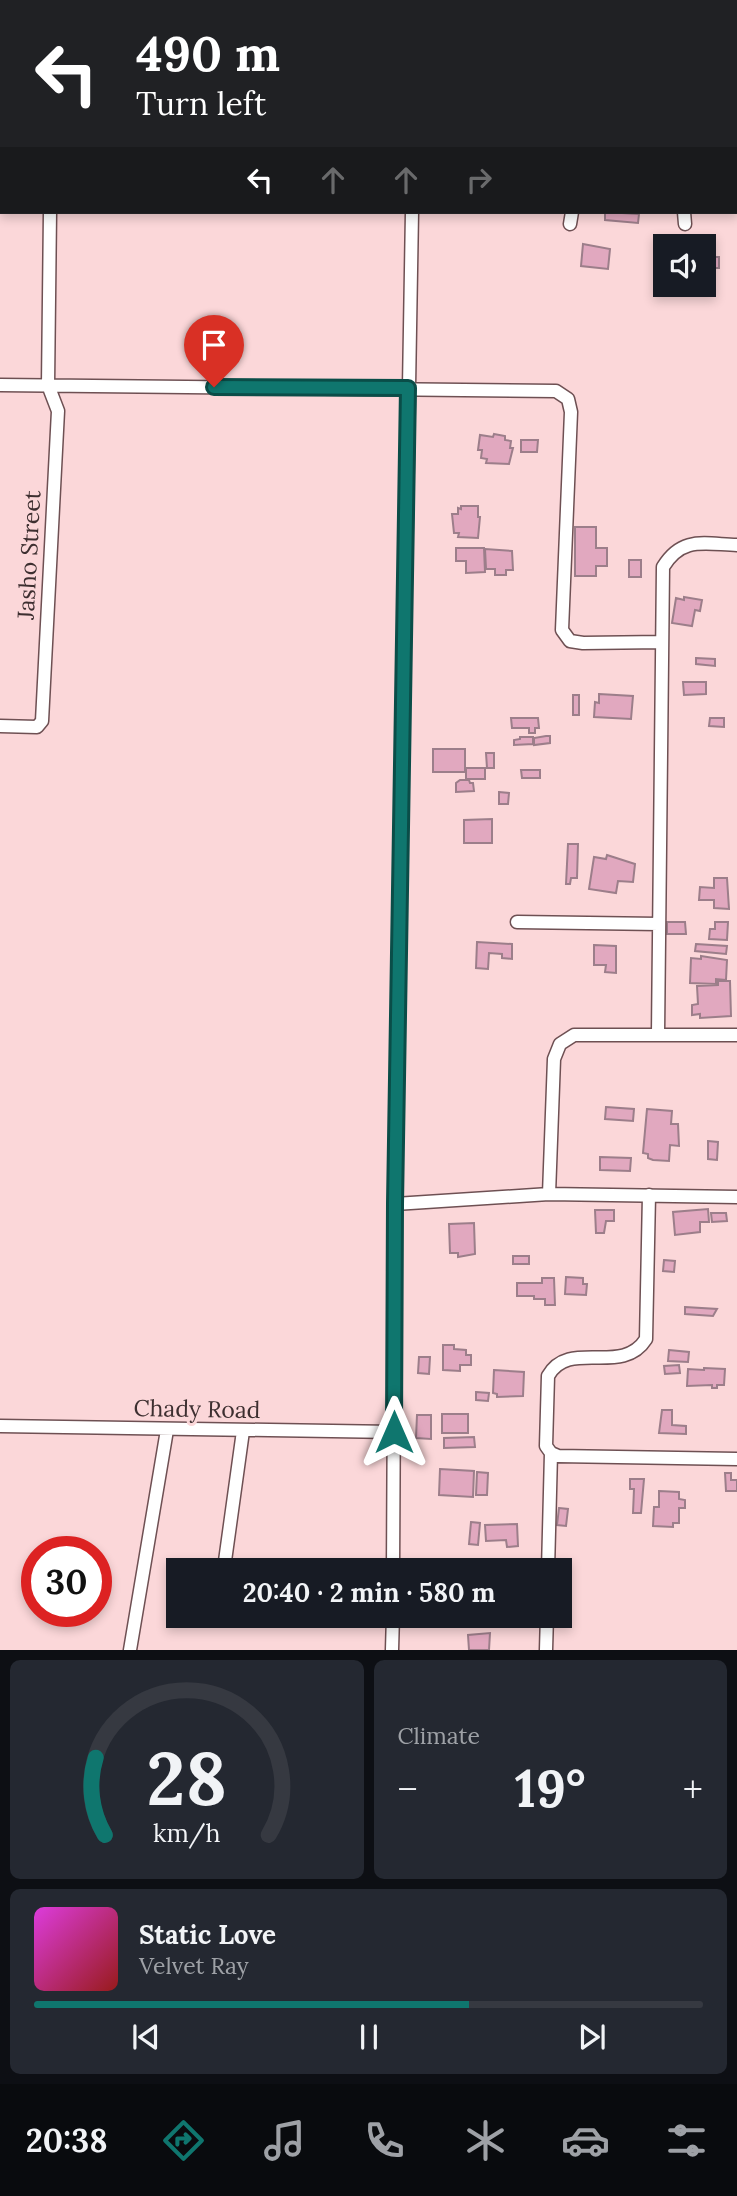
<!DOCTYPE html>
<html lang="en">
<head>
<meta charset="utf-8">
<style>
  :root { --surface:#171b24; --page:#242831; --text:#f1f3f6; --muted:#9ea1a6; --line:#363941; --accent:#0f766e }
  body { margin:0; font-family:Lora,serif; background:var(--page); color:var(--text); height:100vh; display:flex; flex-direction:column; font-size:26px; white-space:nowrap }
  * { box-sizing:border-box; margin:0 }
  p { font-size:23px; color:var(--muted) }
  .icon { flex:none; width:38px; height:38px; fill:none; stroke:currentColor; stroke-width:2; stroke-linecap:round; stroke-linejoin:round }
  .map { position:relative; height:1650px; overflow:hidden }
  .panel { display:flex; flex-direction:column; gap:10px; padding:10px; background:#0d0f14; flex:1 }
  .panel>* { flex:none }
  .hud { position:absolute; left:0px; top:0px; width:738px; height:214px; box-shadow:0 4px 10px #0003; background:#202124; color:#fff; overflow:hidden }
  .buttons { position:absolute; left:653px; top:234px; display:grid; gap:14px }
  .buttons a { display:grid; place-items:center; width:63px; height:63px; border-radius:0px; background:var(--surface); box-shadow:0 4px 10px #0003; font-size:35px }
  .speed { position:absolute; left:21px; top:1536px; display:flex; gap:14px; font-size:35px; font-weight:700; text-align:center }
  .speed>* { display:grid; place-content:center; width:91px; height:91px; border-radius:50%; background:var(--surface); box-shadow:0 4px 10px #0003; line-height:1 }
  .speed .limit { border:10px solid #d22; background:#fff; color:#111 }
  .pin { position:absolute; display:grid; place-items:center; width:60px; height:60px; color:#fff; margin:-72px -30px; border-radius:50% 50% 50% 0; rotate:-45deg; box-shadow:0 0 7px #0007 }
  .pin .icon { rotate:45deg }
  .me { position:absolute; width:77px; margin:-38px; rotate:0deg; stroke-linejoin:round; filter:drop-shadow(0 0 5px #0008) }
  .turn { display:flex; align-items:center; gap:24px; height:147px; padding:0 21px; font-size:32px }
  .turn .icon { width:91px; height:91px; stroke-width:2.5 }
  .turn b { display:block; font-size:49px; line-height:60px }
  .lanes { display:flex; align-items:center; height:66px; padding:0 21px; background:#0003; justify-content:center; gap:35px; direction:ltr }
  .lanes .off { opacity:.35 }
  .big { font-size:52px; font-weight:800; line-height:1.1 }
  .panel .tile { flex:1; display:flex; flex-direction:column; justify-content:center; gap:10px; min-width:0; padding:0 24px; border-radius:10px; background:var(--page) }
  .panel .dial { align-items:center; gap:0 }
  .dial svg { height:182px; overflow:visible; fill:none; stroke:var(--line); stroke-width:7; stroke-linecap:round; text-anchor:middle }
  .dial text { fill:var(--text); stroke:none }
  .song { display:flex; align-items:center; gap:21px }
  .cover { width:84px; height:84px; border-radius:10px; background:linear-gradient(135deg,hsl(300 70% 55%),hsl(0 70% 35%)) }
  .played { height:7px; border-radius:4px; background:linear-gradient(90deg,var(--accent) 65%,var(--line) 65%) }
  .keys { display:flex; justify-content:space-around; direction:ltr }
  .heat { display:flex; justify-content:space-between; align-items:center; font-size:38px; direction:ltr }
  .panel .tiles { flex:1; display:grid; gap:10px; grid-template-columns:1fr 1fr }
  .tile:last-child { grid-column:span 2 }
  .trip { position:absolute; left:166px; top:1558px; width:406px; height:70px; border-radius:0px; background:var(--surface); box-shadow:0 4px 10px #0003; font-weight:800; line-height:70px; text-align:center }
  .tab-bar { display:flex; height:112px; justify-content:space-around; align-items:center; background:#090b0e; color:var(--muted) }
  .tab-bar .icon { width:49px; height:49px }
  .tab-bar .current { color:var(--accent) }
  .tab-bar b { font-size:32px; color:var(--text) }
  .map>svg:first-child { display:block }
  .building { fill:#e1a8bf; stroke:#9c7e8a; stroke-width:2 }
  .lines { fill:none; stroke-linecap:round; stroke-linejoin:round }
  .street-casing { stroke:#6e5053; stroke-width:15 }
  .street { stroke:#fff; stroke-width:12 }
  .route-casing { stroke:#0a4d48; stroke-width:18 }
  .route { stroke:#0f766e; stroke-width:12 }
  .labels { text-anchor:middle; stroke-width:6; stroke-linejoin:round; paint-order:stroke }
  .street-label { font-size:23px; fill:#3d2f30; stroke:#fbd7d9 }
</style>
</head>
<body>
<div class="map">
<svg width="737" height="1650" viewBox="0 0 737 1650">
  <rect width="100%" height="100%" fill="#fbd7d9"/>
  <!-- building -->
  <path class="building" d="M605 212 639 214 638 223 605 220Z
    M660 236 673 237V247H665V260L659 259Z
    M583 244 610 249 608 269 581 266Z
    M709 257H719V268H709Z
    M494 434 505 436V440L511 441 510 448H513L509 464 486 463 487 459 481 458 482 450H478L480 435 493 437Z
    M521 440H538L537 452H521Z
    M461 506H478V517H480L478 538 458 537 459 533H454L452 514H458V508L461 509Z
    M575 527H596V548H607V566H596V576H575Z
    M456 548H484L485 572 466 573V561H456Z
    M485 549 512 551 513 570H506V575H495V569H486Z
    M629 560H641V577H629Z
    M684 597 702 600 700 611 695 610 692 626 672 623 676 598 684 600Z
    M696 658 715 659V666L696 664Z
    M683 682H706V694L684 695Z
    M599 694 633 696 631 719 594 717 595 702 599 703Z
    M573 695H579V715H573Z
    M511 718H538L539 728H535V733H529V728H512Z
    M710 718H724V727L709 726Z
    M546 736H550V743L534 745V738Z
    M520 737H533V744L514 745V740L520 739Z
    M433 749H465V772H433Z
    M486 753H494V768H487Z
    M466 768H485V779H466Z
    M521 770H540V778H522Z
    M460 780H469L470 783H473L474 791 456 792V783Z
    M499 792 509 793 508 804H499Z
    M492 819V843H464V820Z
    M568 844H578L577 878H571L570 884H566Z
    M607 855 635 864 633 882 618 881 616 893 589 889 594 857 606 859Z
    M714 878H727L729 909 714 908V900H699L700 887 714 888Z
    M667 922H685L686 934H667Z
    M715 922H728L727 940 709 939 710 929H715Z
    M477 942 512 944V959L502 958V954L489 953 488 969 476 968Z
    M696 944 727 946 726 954 695 951Z
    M594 945 616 946V973L605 972 606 965H594Z
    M701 956 727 960 726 980 716 979V984L690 983 691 958 701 959Z
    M718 981H730L731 1016 700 1018V1014L692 1015V1005L698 1004 697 986 718 985Z
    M606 1107 634 1109 633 1121 605 1119Z
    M647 1109 672 1111 671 1124H678L679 1146 670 1145 669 1161 653 1160 648 1158V1154L643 1153Z
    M708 1141 718 1142 717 1160 708 1159Z
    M600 1157 631 1158 630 1171 600 1170Z
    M708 1209 709 1222H700V1232L675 1235 673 1212Z
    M595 1210H614V1221H606L604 1233H596Z
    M711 1213H726L727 1221 712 1222Z
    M474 1223 475 1254 458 1257V1253H450L449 1224Z
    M513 1256H529V1264H513Z
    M664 1260 675 1261 674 1272 663 1271Z
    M566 1277 583 1278V1284H587L586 1295 565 1294Z
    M542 1278H554L555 1305H545V1299H534V1296H517V1283H542Z
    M685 1307 717 1309 713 1316 685 1314Z
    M443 1345H454V1349L466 1350V1355H471V1365H460V1371L443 1370Z
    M669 1350 689 1352 688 1362 668 1361Z
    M419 1357H430L429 1374 418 1373Z
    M679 1365 680 1373 665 1374 664 1366Z
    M704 1368 725 1369 724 1385H717V1388H712V1385L687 1386 688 1369 704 1370Z
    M494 1370 524 1372 523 1396 497 1397V1394L493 1393Z
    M476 1392 489 1393 488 1401 476 1400Z
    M662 1410H672V1425L686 1426V1434L659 1433Z
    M442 1414H468V1433H442Z
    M417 1415H431V1439L416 1438Z
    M474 1437 475 1447 444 1448V1438Z
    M440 1469 474 1471 473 1497 439 1495Z
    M477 1472 488 1473 487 1495H476Z
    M725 1473H731V1480H737V1491H726Z
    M630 1479H644L641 1513H633L634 1489H630Z
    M659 1491 679 1492V1499L685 1500V1508H679V1523H673V1527L653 1526 654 1507H659Z
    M559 1508 568 1509 566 1526 557 1525Z
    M471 1522 480 1523 478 1545 469 1544Z
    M517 1524 518 1546 507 1547 506 1540 486 1541 485 1525Z
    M490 1633 489 1650H469L468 1635Z"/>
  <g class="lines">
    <defs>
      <path id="street" d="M55 2V0
        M417 2V0
        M584 2V0
        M0 67 2 68
        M684 212 685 224
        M570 224 572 212
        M0 385 556 391 568 399 571 412 562 630 570 641 583 643 662 642
        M0 726 37 727 42 721 58 411 48 385 50 212
        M517 922 659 924
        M658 1034 663 567C682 536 704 544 737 545
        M549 1194 554 1059 560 1044 574 1035H737
        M649 1195 646 1339C622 1377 569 1338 548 1376L546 1446 551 1453 558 1456 737 1459
        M395 1204 549 1194 737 1197
        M0 1426 394 1432
        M225 1561 243 1431
        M393 1570 395 1204 412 212
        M548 1570 551 1453
        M130 1650 167 1430
        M392 1650 393 1615
        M546 1650 547 1615"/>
    </defs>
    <!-- street casing -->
    <use href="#street" class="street-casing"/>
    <!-- street -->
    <use href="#street" class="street"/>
  </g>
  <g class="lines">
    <defs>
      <path id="route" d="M214 387 408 388 395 1204 394 1432"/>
    </defs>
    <!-- route casing -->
    <use href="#route" class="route-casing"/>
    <!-- route -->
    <use href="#route" class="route"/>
  </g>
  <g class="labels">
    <!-- street labels -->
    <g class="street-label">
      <text transform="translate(29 555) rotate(-87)" y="8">Jasho Street</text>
      <text transform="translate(197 1409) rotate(1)" y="8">Chady Road</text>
    </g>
  </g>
</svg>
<div class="buttons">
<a><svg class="icon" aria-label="sound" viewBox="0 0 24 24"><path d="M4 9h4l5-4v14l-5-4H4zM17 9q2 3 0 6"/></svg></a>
</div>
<div class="speed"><div class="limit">30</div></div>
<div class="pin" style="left:214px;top:387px;background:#d93025"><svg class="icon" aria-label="arrive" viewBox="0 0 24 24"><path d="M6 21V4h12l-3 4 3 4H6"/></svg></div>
<svg class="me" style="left:394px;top:1432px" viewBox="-20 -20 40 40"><path d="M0-17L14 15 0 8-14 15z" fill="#0f766e" stroke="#fff" stroke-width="4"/></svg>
<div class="trip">20:40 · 2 min · 580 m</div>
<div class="hud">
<div class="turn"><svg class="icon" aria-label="left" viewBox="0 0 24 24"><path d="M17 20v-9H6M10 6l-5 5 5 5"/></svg><div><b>490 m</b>Turn left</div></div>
<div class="lanes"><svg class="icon" aria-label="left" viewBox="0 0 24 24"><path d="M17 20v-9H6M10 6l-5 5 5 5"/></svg><svg class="icon off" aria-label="ahead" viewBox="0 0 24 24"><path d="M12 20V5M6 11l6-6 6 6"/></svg><svg class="icon off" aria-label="ahead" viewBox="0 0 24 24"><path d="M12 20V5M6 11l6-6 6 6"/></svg><svg class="icon off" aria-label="right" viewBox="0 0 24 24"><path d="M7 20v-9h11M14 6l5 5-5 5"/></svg></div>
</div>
</div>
<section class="panel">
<div class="tiles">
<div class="tile dial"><svg viewBox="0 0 100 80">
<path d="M14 69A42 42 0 1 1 86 69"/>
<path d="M14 69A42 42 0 0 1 10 35" stroke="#0f766e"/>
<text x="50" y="56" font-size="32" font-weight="700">28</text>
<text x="50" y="72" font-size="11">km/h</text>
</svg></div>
<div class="tile"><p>Climate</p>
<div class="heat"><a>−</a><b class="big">19°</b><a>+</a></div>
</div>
<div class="tile">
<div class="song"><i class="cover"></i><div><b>Static Love</b><p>Velvet Ray</p></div></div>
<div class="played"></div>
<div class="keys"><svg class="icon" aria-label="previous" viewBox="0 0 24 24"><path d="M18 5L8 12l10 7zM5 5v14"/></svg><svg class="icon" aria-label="pause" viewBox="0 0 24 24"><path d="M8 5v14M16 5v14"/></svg><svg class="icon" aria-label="next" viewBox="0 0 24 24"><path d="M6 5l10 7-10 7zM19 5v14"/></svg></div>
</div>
</div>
</section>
<nav class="tab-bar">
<b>20:38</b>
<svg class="icon current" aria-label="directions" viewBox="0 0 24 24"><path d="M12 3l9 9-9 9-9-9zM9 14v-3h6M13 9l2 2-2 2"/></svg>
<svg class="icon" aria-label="music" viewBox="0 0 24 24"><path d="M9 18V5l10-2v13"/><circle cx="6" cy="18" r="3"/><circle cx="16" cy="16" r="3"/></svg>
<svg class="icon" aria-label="phone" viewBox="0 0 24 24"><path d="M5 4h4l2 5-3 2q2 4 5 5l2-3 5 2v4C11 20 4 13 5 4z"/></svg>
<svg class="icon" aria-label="climate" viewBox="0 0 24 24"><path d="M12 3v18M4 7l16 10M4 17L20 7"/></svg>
<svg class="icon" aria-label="car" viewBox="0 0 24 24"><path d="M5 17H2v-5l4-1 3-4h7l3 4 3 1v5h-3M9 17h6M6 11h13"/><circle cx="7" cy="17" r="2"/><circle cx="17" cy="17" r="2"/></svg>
<svg class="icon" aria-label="filters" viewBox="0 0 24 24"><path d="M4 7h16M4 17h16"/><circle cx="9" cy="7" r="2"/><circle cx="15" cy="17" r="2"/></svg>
</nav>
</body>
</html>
